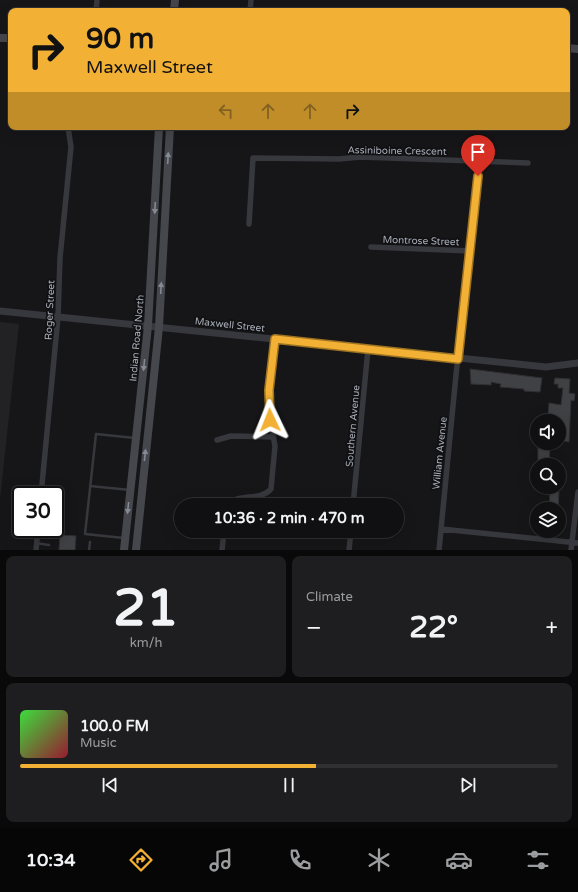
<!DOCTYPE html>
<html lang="en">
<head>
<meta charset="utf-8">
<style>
  :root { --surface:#101012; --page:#1e1e20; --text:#f1f3f6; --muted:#9c9d9f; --line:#303032; --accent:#f2b134 }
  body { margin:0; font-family:"Varela Round",sans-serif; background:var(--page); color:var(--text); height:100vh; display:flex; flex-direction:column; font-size:15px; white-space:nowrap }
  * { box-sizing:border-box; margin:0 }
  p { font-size:13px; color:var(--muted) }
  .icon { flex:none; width:22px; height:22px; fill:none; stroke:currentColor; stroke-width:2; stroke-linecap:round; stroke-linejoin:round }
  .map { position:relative; height:550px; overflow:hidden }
  .side { display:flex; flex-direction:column; gap:6px; padding:6px; background:#09090a; flex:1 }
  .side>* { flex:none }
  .guide { position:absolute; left:8px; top:8px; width:562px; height:122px; border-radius:8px; box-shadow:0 4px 16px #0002,0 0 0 1px var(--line); background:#f2b134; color:#111; overflow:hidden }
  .buttons { position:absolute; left:530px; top:414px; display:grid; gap:8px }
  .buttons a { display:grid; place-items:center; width:36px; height:36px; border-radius:50%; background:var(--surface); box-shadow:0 4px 16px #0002,0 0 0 1px var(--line); font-size:20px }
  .speed { position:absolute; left:12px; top:486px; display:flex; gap:8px; font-size:20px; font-weight:700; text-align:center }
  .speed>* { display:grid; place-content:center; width:52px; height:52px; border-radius:50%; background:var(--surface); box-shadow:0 4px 16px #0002,0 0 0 1px var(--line); line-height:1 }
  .speed .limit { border:2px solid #111; border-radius:6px; background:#fff; color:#111 }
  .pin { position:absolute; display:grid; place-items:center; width:34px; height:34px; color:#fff; margin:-41px -17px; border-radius:50% 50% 50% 0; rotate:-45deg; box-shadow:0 0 4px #0007 }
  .pin .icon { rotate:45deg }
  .me { position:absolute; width:44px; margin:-22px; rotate:358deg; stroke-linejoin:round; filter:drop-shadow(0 0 3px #0008) }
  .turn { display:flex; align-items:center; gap:14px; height:84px; padding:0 12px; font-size:18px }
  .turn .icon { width:52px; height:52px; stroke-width:2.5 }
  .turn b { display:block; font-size:28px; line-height:34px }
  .lanes { display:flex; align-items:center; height:38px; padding:0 12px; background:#0003; justify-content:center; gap:20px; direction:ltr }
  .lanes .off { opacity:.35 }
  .big { font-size:30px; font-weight:700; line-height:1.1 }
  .side .card { flex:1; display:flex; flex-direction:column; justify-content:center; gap:6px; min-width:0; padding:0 14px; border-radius:8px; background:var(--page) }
  .side .dial { align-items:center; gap:0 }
  .dial b { font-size:52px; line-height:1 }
  .song { display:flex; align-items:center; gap:12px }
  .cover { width:48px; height:48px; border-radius:6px; background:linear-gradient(135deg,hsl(120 70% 55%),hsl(350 70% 35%)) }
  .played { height:4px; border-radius:2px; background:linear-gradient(90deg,var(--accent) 55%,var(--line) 55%) }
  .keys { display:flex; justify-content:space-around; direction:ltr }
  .heat { display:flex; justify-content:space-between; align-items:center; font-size:22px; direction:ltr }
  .side .tiles { flex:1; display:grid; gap:6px; grid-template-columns:1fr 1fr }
  .card:last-child { grid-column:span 2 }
  .trip { position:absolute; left:174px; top:498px; width:230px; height:40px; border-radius:20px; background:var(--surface); box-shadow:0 4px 16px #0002,0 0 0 1px var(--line); font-weight:700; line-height:40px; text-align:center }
  .tabs { display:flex; height:64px; justify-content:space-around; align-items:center; background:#060607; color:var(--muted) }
  .tabs .icon { width:28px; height:28px }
  .tabs .active { color:var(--accent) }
  .tabs b { font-size:18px; color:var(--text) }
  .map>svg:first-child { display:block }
  .built { fill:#222225 }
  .building { fill:#404145; stroke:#303034 }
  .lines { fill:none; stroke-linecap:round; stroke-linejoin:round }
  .service { stroke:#37383d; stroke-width:2.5 }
  .minor { stroke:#37383d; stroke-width:5.5 }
  .tertiary { stroke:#37383d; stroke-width:7 }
  .secondary { stroke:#45474d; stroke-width:8 }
  .oneway { fill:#858993 }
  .route-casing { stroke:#9d7322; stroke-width:10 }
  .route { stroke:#f2b134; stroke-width:7 }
  .labels { text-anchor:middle; stroke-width:3.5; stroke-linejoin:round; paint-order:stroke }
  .street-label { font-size:10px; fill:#a8adb8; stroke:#111113 }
</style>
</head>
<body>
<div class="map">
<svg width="578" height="550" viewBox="0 0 578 550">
  <rect width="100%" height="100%" fill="#161618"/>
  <!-- built -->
  <path class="built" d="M0 322 19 324 0 499Z"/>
  <!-- building -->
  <path class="building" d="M470 369 542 378 540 392 524 391V389L500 387 501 384 491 382V385L471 384Z
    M555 378 570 379 569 393 575 394 574 401 571 400 569 442 559 440V418L548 417 549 403 561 405 563 388H558V384H554Z
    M538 446 550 447 549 465H538Z
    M550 491 559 492 558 509H549Z
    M60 535 76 536 75 550H59Z"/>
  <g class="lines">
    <!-- service -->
    <path class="service" d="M90 486 130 490
      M124 538 85 534 96 434 135 438
      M36 543 49 545
      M89 550 90 542"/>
    <!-- minor -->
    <path class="minor" d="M96 11 97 0
      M250 11 251 0
      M249 224 253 158 339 159 360 157 528 163
      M371 247 471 251
      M217 440 231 436 273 437
      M41 495 58 317 60 258 71 147 68 127
      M228 505C238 492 260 502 271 489L275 446 268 407 275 339
      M353 505 368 349
      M441 529 578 543
      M36 550 38 529
      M222 550 224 531
      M349 550 351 531
      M439 550 456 375 480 161
      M571 550 578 492"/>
    <!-- tertiary -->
    <path class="tertiary" d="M0 311 546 367 578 363"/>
    <!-- secondary -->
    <path class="secondary" d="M174 11 175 0
      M0 38H11
      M567 48 578 49
      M124 550 148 326 159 127
      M136 550 159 327 170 127"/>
  </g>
  <!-- one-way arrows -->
  <defs><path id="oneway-solid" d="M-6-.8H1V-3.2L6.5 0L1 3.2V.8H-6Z"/></defs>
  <g class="oneway">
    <use href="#oneway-solid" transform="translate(168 158) rotate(-87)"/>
    <use href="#oneway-solid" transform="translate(155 208) rotate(93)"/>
    <use href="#oneway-solid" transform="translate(161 288) rotate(-87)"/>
    <use href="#oneway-solid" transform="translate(144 365) rotate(96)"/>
    <use href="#oneway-solid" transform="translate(145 455) rotate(-84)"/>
    <use href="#oneway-solid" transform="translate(128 508) rotate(96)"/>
  </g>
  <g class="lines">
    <defs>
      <path id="route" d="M270 420 269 390 275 339 458 359 478 176"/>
    </defs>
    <!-- route casing -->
    <use href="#route" class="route-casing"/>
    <!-- route -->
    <use href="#route" class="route"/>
  </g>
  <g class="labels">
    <!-- street labels -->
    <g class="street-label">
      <text transform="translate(397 150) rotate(1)" y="4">Assiniboine Crescent</text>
      <text transform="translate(421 240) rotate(2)" y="4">Montrose Street</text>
      <text transform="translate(49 310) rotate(-87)" y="4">Roger Street</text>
      <text transform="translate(230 324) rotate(6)" y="4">Maxwell Street</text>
      <text transform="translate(136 338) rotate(-85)" y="4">Indian Road North</text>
      <text transform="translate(352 426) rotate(-85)" y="4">Southern Avenue</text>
      <text transform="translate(439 453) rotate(-84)" y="4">William Avenue</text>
    </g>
  </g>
</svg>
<div class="buttons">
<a><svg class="icon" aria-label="sound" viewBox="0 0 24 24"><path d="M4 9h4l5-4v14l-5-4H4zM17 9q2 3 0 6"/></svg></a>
<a><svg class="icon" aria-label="search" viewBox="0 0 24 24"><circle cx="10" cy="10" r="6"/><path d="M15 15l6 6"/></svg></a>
<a><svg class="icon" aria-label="layers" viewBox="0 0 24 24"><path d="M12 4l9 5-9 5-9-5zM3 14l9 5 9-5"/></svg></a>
</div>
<div class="speed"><div class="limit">30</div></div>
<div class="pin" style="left:478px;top:176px;background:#d93025"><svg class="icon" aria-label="arrive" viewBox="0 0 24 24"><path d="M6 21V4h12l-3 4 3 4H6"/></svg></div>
<svg class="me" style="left:270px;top:420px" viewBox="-20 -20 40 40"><path d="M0-17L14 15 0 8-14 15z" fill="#f2b134" stroke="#fff" stroke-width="4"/></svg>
<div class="trip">10:36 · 2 min · 470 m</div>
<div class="guide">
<div class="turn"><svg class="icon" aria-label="right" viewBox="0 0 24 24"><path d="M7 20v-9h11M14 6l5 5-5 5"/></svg><div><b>90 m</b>Maxwell Street</div></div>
<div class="lanes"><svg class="icon off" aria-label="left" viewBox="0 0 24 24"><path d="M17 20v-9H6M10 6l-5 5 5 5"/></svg><svg class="icon off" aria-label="ahead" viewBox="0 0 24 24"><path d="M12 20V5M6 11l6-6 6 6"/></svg><svg class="icon off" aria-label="ahead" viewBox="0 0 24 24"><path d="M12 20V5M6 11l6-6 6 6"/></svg><svg class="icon" aria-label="right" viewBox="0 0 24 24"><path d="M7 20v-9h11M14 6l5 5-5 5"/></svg></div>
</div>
</div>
<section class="side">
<div class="tiles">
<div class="card dial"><b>21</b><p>km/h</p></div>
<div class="card"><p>Climate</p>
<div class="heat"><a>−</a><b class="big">22°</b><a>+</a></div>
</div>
<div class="card">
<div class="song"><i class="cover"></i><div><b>100.0 FM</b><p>Music</p></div></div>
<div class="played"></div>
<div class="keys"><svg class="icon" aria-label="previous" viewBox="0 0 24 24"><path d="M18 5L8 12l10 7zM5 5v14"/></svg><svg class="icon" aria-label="pause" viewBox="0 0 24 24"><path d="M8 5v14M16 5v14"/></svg><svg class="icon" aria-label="next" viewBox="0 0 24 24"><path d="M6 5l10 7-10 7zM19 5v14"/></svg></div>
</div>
</div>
</section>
<nav class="tabs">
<b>10:34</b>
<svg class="icon active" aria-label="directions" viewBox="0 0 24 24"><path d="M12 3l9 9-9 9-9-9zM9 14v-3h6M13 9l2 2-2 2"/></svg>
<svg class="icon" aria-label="music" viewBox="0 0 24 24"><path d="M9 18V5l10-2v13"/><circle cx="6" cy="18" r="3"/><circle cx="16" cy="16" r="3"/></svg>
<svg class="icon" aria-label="phone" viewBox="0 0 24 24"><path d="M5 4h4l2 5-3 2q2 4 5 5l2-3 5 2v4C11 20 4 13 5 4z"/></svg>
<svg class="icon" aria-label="climate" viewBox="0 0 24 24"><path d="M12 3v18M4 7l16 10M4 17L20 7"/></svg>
<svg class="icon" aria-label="car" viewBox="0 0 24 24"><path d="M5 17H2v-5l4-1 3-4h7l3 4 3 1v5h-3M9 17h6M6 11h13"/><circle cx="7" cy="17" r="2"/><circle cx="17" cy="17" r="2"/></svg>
<svg class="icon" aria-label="filters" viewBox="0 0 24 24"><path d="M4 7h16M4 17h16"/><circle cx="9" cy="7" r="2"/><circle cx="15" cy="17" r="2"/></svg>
</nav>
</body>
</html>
